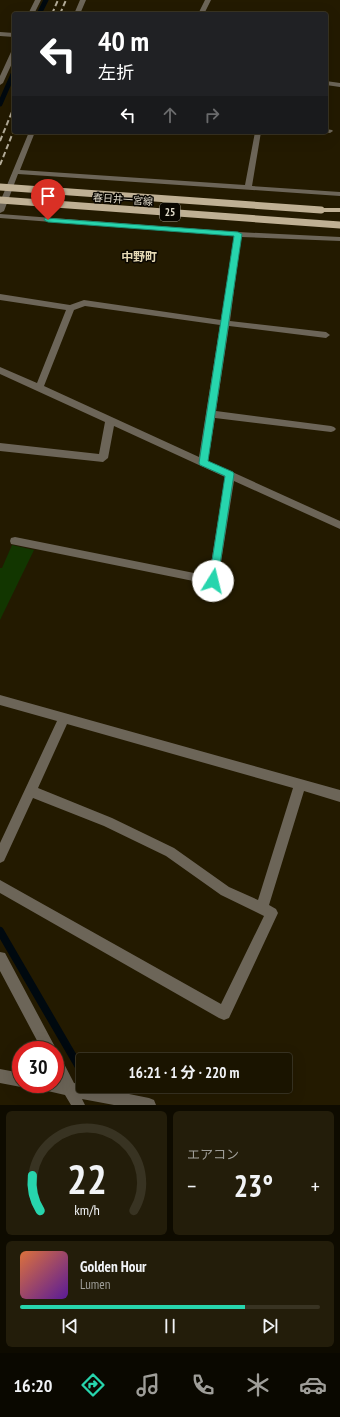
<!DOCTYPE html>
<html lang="ja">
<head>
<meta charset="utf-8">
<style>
  :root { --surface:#1a1400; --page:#231d0a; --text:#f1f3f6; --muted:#9f9e99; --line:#383322; --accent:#27d5ad }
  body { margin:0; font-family:"PT Sans Narrow","Noto Sans JP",sans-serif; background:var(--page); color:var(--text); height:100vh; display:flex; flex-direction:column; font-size:15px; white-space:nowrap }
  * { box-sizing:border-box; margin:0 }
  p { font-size:13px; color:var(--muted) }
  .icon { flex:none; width:22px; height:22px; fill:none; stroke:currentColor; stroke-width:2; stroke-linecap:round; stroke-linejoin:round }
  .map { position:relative; height:1105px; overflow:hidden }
  .sheet { display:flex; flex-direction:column; gap:6px; padding:6px; background:#0e0b00; flex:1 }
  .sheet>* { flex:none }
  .hud { position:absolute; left:12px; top:12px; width:316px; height:122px; border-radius:4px; box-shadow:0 4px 16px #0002,0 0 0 1px var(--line); background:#202124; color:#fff; overflow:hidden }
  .speed { position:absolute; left:12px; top:1041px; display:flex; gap:8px; font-size:20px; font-weight:700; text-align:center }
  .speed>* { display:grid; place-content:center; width:52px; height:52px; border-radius:50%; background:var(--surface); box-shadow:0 4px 16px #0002,0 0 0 1px var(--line); line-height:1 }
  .speed .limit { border:6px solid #d22; background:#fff; color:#111 }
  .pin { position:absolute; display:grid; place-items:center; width:34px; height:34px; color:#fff; margin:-41px -17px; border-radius:50% 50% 50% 0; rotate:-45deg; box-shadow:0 0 4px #0007 }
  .pin .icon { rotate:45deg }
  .me { position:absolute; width:44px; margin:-22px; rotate:9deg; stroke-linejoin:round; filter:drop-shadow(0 0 3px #0008) }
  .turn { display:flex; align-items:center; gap:14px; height:84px; padding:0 20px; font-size:18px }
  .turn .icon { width:52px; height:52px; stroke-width:2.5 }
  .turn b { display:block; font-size:28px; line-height:34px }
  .lanes { display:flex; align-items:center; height:38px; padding:0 20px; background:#0003; justify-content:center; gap:20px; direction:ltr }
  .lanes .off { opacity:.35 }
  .big { font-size:30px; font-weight:700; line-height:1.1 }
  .sheet .widget { flex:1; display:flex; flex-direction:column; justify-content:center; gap:6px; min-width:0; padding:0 14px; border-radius:6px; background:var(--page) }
  .sheet .dial { align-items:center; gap:0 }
  .dial svg { height:104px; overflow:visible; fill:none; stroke:var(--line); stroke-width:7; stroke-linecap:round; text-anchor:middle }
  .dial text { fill:var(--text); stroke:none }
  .song { display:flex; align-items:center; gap:12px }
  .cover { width:48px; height:48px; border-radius:6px; background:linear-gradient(135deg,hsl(20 70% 55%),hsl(270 70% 35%)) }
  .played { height:4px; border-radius:2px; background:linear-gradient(90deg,var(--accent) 75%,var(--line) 75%) }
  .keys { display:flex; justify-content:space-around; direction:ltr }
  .heat { display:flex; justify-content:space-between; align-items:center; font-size:22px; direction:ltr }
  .sheet .tiles { flex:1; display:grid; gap:6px; grid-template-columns:1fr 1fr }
  .widget:last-child { grid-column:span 2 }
  .trip { position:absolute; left:76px; top:1053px; width:216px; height:40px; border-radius:4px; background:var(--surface); box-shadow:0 4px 16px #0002,0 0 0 1px var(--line); font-weight:700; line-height:40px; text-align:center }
  .tabs { display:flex; height:64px; justify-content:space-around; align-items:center; background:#0a0800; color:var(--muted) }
  .tabs .icon { width:28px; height:28px }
  .tabs .selected { color:var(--accent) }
  .tabs b { font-size:18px; color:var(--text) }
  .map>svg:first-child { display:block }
  .green { fill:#123600 }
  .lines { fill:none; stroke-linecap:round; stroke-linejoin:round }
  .stream-far1 { stroke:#00090f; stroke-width:5 }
  .stream { stroke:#00090f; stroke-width:8 }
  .minor { fill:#6c6558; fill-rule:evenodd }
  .major { fill:#bfb094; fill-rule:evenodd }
  .rail { stroke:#b3ac99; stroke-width:2; stroke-dasharray:5.5 3; stroke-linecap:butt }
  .major-bridge { stroke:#bfb094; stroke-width:7 }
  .route { fill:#27d5ad; stroke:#198a70 }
  .labels { text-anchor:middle; stroke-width:3; stroke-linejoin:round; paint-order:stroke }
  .far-street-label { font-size:10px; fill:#e0dac9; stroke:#090600 }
  .shield { fill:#090600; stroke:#a09a8d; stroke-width:1 }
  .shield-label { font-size:11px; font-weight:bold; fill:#e0dac9 }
  .far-quarter-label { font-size:12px; font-weight:bold; fill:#e5d9b5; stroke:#090600 }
</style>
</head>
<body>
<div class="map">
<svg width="340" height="1105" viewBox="0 0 340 1105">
  <rect width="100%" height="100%" fill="#231a00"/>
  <!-- green -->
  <path class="green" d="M12 545 34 550 0 620V568H2Z"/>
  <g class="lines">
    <!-- stream-far1 -->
    <path class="stream-far1" d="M39 14 46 0
      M0 104 14 72"/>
    <!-- stream -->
    <path class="stream" d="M0 931 82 1072"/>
    <!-- minor -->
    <path class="minor" d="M35 0H41L34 14H28Z
      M80 0H86L80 14H74Z
      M205 0H211L204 14H198Z
      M0 32 14 33V37L0 36Z
      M14 50V59L3 83 0 85V76L11 52Z
      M326 81 340 83V87L326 85Z
      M326 129 332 130 333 131 330 133 324 132H326Z
      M29 132H35L20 170 245 185 255 132H261L252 186 340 192V196L18 174 4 211 0 213V202Z
      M0 214 238 232 340 237V241L241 237 230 321 326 332 330 335 326 338 229 326 216 411 331 426 334 427 336 429 334 431 331 432 215 418 208 461 340 521V529L234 481 218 581 217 584 213 585 11 544 10 541 11 538 15 537 209 576 225 477 114 426 108 458 103 462 0 451V443L99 454 105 422 0 374V367L37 383 66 310 0 300V294L70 305 84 300 221 320 234 236 0 218ZM85 306 220 325 199 457 44 386 74 310Z
      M0 695 340 790V802L304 791 269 905 276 909 278 913 229 1018 224 1020 219 1018 0 893V880L221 1004 264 916 221 895 166 856 104 826 33 798 4 861 0 863V843L57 721 0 705ZM67 724 293 788 258 900 229 887 174 848 112 818 38 788Z
      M0 952 5 953 54 1045 56 1050 55 1052V1050H42L0 971Z
      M55 1054 60 1056 74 1083 149 1098 154 1100 156 1105H114L82 1099 85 1105H71L65 1095 39 1089 37 1084H55V1079L57 1080 55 1075Z
      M0 1069 21 1073V1084L26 1085 21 1087 0 1083Z"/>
    <!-- major -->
    <path class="major" d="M318 208H340V212H321L317 210Z"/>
    <!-- rail -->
    <path class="rail" d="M52 14 58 0
      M60 14 66 0
      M0 141 14 107
      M0 165 14 130"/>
    <!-- major-bridge -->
    <path class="major-bridge" d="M0 187 321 210
      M0 200 340 225"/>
  </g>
  <!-- route -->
  <path class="route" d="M45 218 238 232 242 234 208 461 233 472 234 474 217 584 213 585 209 581 225 476 200 465 199 463 234 236 48 222 44 220Z"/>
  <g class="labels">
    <!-- far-street labels -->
    <g class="far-street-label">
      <text transform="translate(123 199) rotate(4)" y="4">春日井一宮線</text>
    </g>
    <!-- shield labels -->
    <rect class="shield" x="160" y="203" width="20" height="18" rx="3"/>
    <g class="shield-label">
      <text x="170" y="216">25</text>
    </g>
    <!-- far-quarter labels -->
    <g class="far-quarter-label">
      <text x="139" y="261">中野町</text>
    </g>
  </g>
</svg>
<div class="speed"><div class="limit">30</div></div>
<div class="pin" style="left:48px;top:220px;background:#d93025"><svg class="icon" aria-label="arrive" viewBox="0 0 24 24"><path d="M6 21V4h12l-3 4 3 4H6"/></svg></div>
<svg class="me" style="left:213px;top:581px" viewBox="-20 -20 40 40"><circle r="19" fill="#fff"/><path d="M0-13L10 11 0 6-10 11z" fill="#27d5ad"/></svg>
<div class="trip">16:21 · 1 分 · 220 m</div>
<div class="hud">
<div class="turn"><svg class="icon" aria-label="left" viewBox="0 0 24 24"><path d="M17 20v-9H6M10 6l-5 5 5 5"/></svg><div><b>40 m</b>左折</div></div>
<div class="lanes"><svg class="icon" aria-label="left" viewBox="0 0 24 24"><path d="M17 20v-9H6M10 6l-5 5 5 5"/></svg><svg class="icon off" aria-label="ahead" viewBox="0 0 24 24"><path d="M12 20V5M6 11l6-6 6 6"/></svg><svg class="icon off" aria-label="right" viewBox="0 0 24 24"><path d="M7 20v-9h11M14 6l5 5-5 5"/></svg></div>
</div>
</div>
<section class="sheet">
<div class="tiles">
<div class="widget dial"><svg viewBox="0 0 100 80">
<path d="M14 69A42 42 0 1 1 86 69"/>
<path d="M14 69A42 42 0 0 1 8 42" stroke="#27d5ad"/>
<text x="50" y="56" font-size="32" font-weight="700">22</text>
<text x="50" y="72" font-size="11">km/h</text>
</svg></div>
<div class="widget"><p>エアコン</p>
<div class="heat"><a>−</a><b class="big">23°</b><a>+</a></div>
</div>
<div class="widget">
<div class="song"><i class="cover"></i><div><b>Golden Hour</b><p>Lumen</p></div></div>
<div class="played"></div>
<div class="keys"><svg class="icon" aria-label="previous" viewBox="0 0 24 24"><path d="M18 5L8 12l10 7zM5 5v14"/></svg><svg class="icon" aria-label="pause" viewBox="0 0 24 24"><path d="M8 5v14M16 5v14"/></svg><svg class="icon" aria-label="next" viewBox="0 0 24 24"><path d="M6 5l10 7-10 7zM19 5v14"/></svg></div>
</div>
</div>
</section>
<nav class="tabs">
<b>16:20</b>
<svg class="icon selected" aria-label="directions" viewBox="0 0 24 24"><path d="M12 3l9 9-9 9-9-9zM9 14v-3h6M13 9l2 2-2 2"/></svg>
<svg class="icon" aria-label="music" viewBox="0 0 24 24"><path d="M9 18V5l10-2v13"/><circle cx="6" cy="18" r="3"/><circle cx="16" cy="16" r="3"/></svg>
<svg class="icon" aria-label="phone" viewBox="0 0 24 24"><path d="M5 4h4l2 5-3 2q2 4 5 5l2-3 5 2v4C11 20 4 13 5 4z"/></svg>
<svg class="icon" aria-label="climate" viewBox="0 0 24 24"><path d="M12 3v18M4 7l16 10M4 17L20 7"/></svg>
<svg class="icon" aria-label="car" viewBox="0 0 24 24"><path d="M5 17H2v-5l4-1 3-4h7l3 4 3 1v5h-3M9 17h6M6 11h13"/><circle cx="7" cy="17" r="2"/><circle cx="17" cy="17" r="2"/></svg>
</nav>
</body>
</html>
